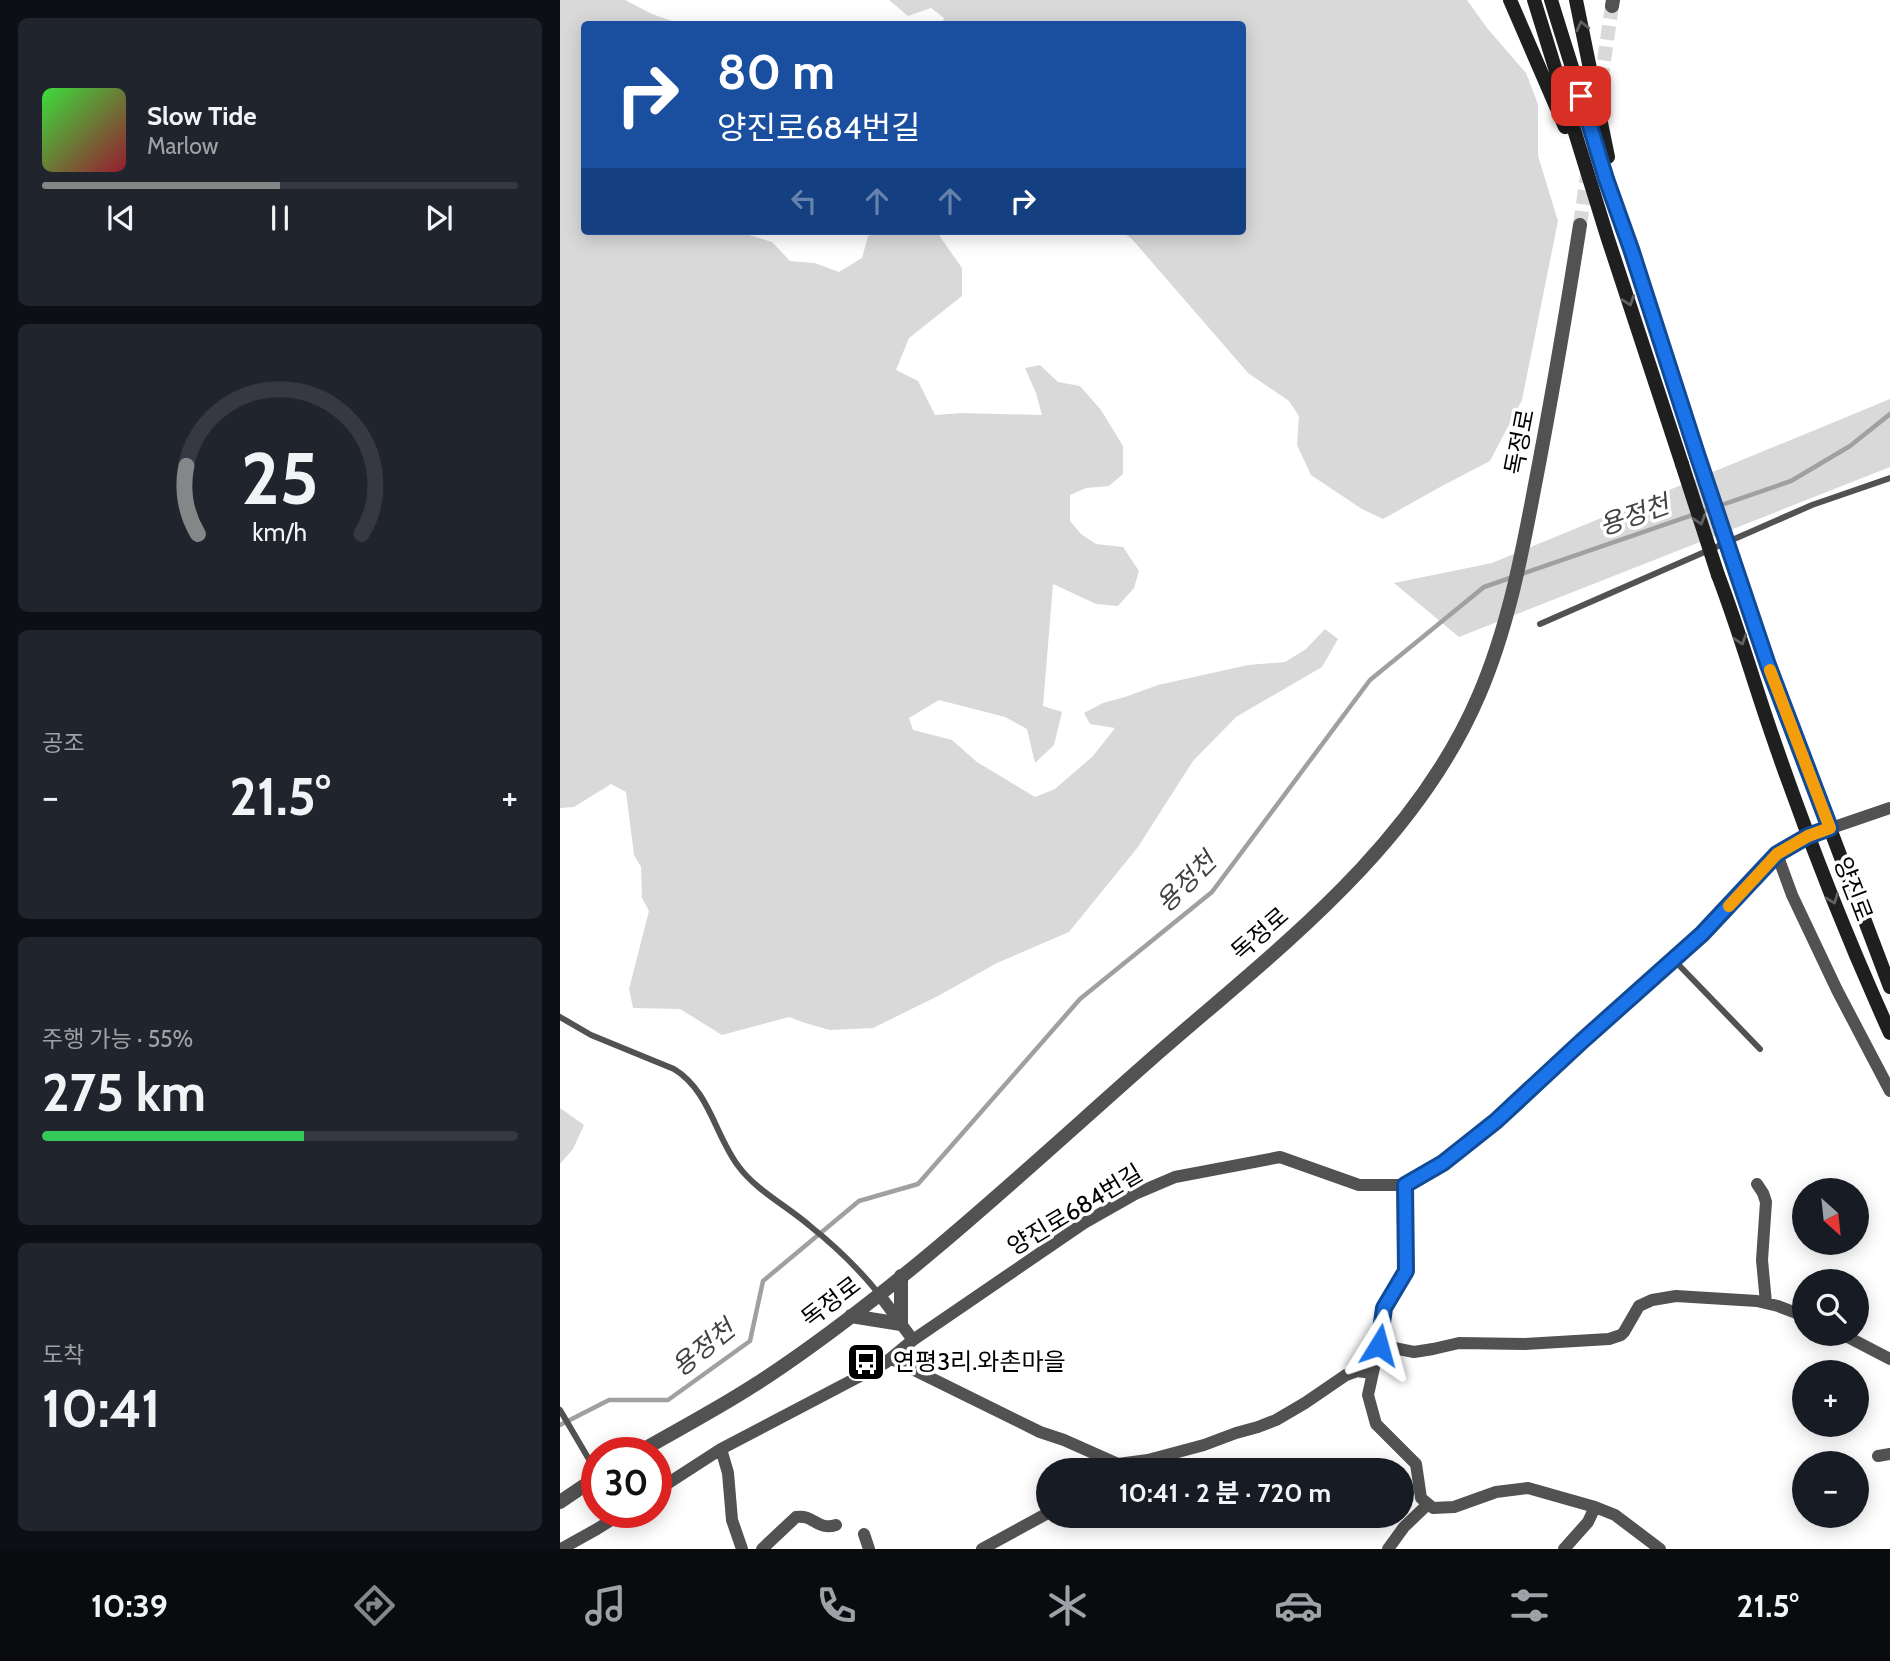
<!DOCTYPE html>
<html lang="ko">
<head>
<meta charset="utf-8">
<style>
  :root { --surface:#171b24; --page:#20242c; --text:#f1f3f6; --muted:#9ea1a6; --line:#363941; --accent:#858687 }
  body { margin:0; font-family:Cabin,"Noto Sans KR",sans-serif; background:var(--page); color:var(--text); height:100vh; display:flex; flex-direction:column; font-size:26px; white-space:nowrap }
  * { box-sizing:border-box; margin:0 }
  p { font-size:23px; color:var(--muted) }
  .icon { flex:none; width:38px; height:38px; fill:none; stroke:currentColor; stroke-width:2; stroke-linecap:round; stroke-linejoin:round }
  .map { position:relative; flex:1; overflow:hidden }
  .details { display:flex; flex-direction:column; gap:18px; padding:18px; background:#0d0f14; width:560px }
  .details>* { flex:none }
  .banner { position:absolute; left:21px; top:21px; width:665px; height:214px; border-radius:7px; box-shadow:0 4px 18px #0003; background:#1a4fa0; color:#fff; overflow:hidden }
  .needle { width:46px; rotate:153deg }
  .buttons { position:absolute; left:1232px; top:1178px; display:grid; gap:14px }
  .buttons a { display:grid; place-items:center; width:77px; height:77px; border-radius:50%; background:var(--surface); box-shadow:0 4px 18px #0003; font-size:35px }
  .speed { position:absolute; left:21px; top:1437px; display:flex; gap:14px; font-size:35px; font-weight:700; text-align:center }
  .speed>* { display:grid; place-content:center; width:91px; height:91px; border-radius:50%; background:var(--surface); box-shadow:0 4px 18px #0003; line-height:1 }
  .speed .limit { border:10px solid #d22; background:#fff; color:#111 }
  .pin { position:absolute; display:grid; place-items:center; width:60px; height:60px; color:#fff; margin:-30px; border-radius:14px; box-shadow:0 4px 10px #0006 }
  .me { position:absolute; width:77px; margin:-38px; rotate:8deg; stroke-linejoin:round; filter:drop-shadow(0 0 5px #0008) }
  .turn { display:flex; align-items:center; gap:24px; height:147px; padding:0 21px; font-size:32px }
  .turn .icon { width:91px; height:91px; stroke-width:2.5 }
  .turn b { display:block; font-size:49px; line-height:60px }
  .lanes { display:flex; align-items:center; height:66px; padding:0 21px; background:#0003; justify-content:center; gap:35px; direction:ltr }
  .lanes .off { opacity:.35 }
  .big { font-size:52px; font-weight:700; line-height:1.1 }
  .details .widget { flex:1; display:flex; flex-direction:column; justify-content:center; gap:10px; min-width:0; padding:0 24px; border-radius:10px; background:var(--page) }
  .details .dial { align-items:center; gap:0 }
  .dial svg { height:182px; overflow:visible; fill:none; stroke:var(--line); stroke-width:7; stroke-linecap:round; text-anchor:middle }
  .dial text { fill:var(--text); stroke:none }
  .song { display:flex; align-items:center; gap:21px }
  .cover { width:84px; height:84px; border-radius:10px; background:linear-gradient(135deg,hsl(120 70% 55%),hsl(350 70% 35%)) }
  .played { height:7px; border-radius:4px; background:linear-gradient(90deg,var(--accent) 50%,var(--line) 50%) }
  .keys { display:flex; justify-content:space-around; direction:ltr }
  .heat { display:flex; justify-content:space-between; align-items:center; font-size:38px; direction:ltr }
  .charge { height:10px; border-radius:5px; background:linear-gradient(90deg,#34c759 55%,var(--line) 0) }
  .trip { position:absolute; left:476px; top:1458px; width:378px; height:70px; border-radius:35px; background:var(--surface); box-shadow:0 4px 18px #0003; font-weight:700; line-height:70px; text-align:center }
  .tabs { display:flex; height:112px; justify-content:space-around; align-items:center; background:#090b0e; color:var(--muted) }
  .tabs .icon { width:49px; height:49px }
  .tabs .selected { color:var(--accent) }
  .tabs b { font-size:32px; color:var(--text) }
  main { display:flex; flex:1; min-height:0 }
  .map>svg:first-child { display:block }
  .green { fill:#d9d9d9 }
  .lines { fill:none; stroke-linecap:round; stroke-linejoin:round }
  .stream { stroke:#a0a0a0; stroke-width:4.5 }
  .tertiary-tunnel { stroke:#d9d9d9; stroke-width:14; stroke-dasharray:14 7; stroke-linecap:butt }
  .service { stroke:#525252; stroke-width:6 }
  .minor { stroke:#525252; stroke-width:12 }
  .tertiary { stroke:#525252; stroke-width:14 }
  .secondary { stroke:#1f1f1f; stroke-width:14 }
  .secondary-bridge { stroke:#1f1f1f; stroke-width:14 }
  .oneway { stroke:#626262 }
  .route-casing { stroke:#114b97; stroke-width:18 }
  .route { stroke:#1a73e8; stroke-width:12 }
  .slow { stroke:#f59e0b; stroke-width:12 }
  .labels { text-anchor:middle; stroke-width:7; stroke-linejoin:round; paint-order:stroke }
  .street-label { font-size:24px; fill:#000; stroke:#fff }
  .poi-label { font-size:24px; fill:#000; stroke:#fff; text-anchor:start }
  .water-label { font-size:26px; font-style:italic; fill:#414141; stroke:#fff }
</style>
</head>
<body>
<main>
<section class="details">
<div class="widget">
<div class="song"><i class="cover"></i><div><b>Slow Tide</b><p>Marlow</p></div></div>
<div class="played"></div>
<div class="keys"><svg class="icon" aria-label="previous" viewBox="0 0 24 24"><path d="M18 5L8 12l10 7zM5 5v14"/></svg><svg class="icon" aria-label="pause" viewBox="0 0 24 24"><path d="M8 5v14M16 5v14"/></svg><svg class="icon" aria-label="next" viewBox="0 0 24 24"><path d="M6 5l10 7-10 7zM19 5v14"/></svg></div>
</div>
<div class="widget dial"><svg viewBox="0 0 100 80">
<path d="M14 69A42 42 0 1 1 86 69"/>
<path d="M14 69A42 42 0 0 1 9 39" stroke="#858687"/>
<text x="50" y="56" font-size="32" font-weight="700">25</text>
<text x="50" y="72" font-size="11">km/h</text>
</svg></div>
<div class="widget"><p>공조</p>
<div class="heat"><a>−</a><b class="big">21.5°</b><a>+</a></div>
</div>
<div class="widget"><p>주행 가능 · 55%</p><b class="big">275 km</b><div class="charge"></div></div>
<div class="widget"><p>도착</p><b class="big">10:41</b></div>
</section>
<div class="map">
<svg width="1330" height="1549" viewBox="0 0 1330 1549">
  <rect width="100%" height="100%" fill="#fff"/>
  <!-- green -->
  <path class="green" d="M0 0H65L92 14 120 24H24V231H175L212 242 230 261 255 263 279 272 302 258 308 236 328 231H376L402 268V296L349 338 336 370 358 381 375 415 402 413 482 415 476 393 465 368 480 365 498 382 520 386 541 410 563 446V474L549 486 526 488 510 495V521L521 534 536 544 563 547 579 571 574 588 558 606 536 604 493 584 483 706 502 712 494 745 475 763 467 729 445 717 379 700 349 718 353 730 392 740 417 762 475 797 495 789 533 756 555 728 530 724 524 713 543 703 565 697 598 685 688 665 725 662 746 649 765 629 778 639 762 667 676 717 633 761 578 847 509 932 437 963 378 996 313 1028 270 1030 245 1023 229 1017 162 1035 120 1009 73 1008 69 989 89 911 82 898 81 867 74 855 66 792 51 784 14 807 0 808Z
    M329 0H907L927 28 966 73 978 104V156L998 221 962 400 930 461 882 486 823 519 802 509 751 475 737 445 739 416 729 401 688 373 571 238 560 231H682V24H382L384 18 371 8 348 16Z
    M1330 399V467L899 637 834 583 932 563Z
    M0 1108 24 1125 13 1149 0 1164Z"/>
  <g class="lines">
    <!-- stream -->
    <path class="stream" d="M0 1425 49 1400H108L190 1341 203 1281 299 1201 358 1184 520 999 652 892 810 680 924 587 1231 481 1290 446 1330 414"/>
    <!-- tertiary-tunnel -->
    <path class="tertiary-tunnel" d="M1038 102 1052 6
      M1020 225 1033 133"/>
    <!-- service -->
    <path class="service" d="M980 624 1252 505 1330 478
      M1113 959 1200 1049
      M0 1017 31 1035 114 1069C150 1091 155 1136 179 1167 197 1191 227 1206 250 1226 275 1246 299 1269 319 1294
      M0 1410 37 1473"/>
    <!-- minor -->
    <path class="minor" d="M1217 854 1232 895 1277 990 1330 1091
      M1197 1184 1203 1193 1206 1202 1202 1260 1206 1303
      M845 1185 846 1271 824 1308 819 1345 808 1395 816 1424 856 1464 861 1498 873 1508 894 1507 936 1492 968 1488 1035 1507 1055 1515 1100 1549
      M319 1294 353 1340
      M1282 1334 1330 1359
      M819 1345 854 1352 873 1349 899 1343 965 1344 1049 1339 1061 1335 1064 1332 1079 1306 1092 1300 1116 1296 1197 1301 1218 1306 1244 1316
      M332 1359 480 1432 504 1440 558 1464
      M161 1449 168 1473 172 1520 182 1549
      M1318 1456 1330 1454
      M554 1470 558 1464 588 1460 644 1445 676 1433 698 1427 716 1420 745 1403 786 1375 797 1371 812 1373
      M96 1491 161 1449 325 1363 353 1340 524 1223 575 1194 615 1177 720 1157 799 1185H845L883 1163 936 1121 1153 924 1217 854 1248 836 1330 808
      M304 1534 309 1549
      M1 1549 37 1529 64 1512
      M202 1549 236 1517C254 1514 257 1531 276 1525
      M422 1549 488 1513
      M828 1549 844 1527 868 1504
      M1004 1549 1028 1522 1035 1507"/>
    <!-- tertiary -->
    <path class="tertiary" d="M1052 6 1053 0
      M291 1316 341 1324V1276
      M79 1452C128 1424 179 1397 226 1364 355 1275 471 1165 589 1061 712 953 853 850 919 695 947 630 961 559 974 490 991 402 1006 314 1020 225
      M0 1502 37 1477"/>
    <!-- secondary -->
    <path class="secondary" d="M950 0 1005 127
      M974 0 1047 236 1122 464
      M991 0C1038 153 1089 305 1138 457
      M1016 0 1048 157
      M1176 569 1208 665 1330 987
      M1158 575C1178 627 1193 680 1211 732 1246 834 1285 934 1330 1033"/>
    <!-- secondary-bridge -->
    <path class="secondary-bridge" d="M1138 457 1176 569
      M1122 464 1158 575"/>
  </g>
  <!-- one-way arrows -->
  <defs><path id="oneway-chevron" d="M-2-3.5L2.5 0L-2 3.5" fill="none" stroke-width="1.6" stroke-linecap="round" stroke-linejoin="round" transform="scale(1.75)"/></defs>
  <g class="oneway">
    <use href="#oneway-chevron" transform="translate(1022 26) rotate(-103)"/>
    <use href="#oneway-chevron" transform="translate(1069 301) rotate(71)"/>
    <use href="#oneway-chevron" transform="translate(1140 520) rotate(72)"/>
    <use href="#oneway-chevron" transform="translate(1181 640) rotate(72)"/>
    <use href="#oneway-chevron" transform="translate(1273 899) rotate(69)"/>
  </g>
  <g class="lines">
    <defs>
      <path id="route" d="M819 1345 824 1308 846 1271 845 1185 883 1163 936 1121 1021 1042 1142 934 1217 854 1248 836 1270 828 1208 665 1138 457 1071 249 1046 179 1021 96"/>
    </defs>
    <!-- route casing -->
    <use href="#route" class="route-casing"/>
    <!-- route -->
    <use href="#route" class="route"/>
    <!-- slow -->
    <path class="slow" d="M1169 906 1217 854 1248 836 1270 828 1210 670"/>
  </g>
  <!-- icons -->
  <defs>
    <symbol id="bus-square" viewBox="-11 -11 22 22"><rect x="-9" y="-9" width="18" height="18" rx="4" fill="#000" stroke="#fff"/><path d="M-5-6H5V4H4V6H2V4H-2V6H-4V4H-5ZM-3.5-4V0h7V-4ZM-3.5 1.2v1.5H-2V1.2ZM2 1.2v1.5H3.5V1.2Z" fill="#fff"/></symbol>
  </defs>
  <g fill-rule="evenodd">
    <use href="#bus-square" x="284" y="1340" width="44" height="44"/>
  </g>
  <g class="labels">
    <!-- street labels -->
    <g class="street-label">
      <text transform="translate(960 442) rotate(-79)" y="8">독정로</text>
      <text transform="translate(1293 889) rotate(69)" y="8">양진로</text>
      <text transform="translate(700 934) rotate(-41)" y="8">독정로</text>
      <text transform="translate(515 1210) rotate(-31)" y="8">양진로684번길</text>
      <text transform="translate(271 1302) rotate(-37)" y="8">독정로</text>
    </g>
    <!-- poi labels -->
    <g class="poi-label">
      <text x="333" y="1370">연평3리.와촌마을</text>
    </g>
    <!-- water labels -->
    <g class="water-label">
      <text transform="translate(1074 515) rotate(-19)" y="9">용정천</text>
      <text transform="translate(626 882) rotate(-45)" y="9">용정천</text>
      <text transform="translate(143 1348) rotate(-39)" y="9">용정천</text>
    </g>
  </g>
</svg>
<div class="buttons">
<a><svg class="needle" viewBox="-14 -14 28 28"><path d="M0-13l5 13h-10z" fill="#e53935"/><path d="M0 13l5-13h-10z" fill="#9ea1a6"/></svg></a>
<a><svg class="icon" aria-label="search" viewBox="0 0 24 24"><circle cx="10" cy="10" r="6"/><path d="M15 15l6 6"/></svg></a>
<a>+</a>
<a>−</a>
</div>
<div class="speed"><div class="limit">30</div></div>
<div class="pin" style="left:1021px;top:96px;background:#d93025"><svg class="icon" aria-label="arrive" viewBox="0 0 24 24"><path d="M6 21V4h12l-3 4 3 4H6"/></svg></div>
<svg class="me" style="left:819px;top:1345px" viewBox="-20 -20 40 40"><path d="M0-17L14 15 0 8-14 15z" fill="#1a73e8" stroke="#fff" stroke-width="4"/></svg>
<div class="trip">10:41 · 2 분 · 720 m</div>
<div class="banner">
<div class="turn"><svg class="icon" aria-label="right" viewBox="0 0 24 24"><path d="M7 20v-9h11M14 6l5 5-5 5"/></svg><div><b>80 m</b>양진로684번길</div></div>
<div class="lanes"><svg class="icon off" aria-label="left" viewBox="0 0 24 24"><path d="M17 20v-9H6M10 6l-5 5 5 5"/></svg><svg class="icon off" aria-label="ahead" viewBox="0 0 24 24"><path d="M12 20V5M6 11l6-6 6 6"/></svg><svg class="icon off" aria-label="ahead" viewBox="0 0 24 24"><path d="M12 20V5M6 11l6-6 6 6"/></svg><svg class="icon" aria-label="right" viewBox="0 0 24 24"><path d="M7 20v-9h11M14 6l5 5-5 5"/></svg></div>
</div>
</div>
</main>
<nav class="tabs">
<b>10:39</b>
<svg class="icon selected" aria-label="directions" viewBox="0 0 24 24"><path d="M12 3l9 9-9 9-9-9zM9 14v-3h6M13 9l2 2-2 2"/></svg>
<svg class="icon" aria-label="music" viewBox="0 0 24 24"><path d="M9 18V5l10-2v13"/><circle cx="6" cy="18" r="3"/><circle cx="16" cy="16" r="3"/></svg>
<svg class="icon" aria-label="phone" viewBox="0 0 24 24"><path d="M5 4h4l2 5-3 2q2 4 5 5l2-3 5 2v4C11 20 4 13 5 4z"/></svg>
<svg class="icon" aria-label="climate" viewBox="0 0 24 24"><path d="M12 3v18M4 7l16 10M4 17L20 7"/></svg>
<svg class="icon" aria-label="car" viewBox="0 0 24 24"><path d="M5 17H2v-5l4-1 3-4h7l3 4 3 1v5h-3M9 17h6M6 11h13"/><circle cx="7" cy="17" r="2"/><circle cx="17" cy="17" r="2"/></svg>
<svg class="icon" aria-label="filters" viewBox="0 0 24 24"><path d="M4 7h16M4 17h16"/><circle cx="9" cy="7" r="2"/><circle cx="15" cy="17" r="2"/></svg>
<b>21.5°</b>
</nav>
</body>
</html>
